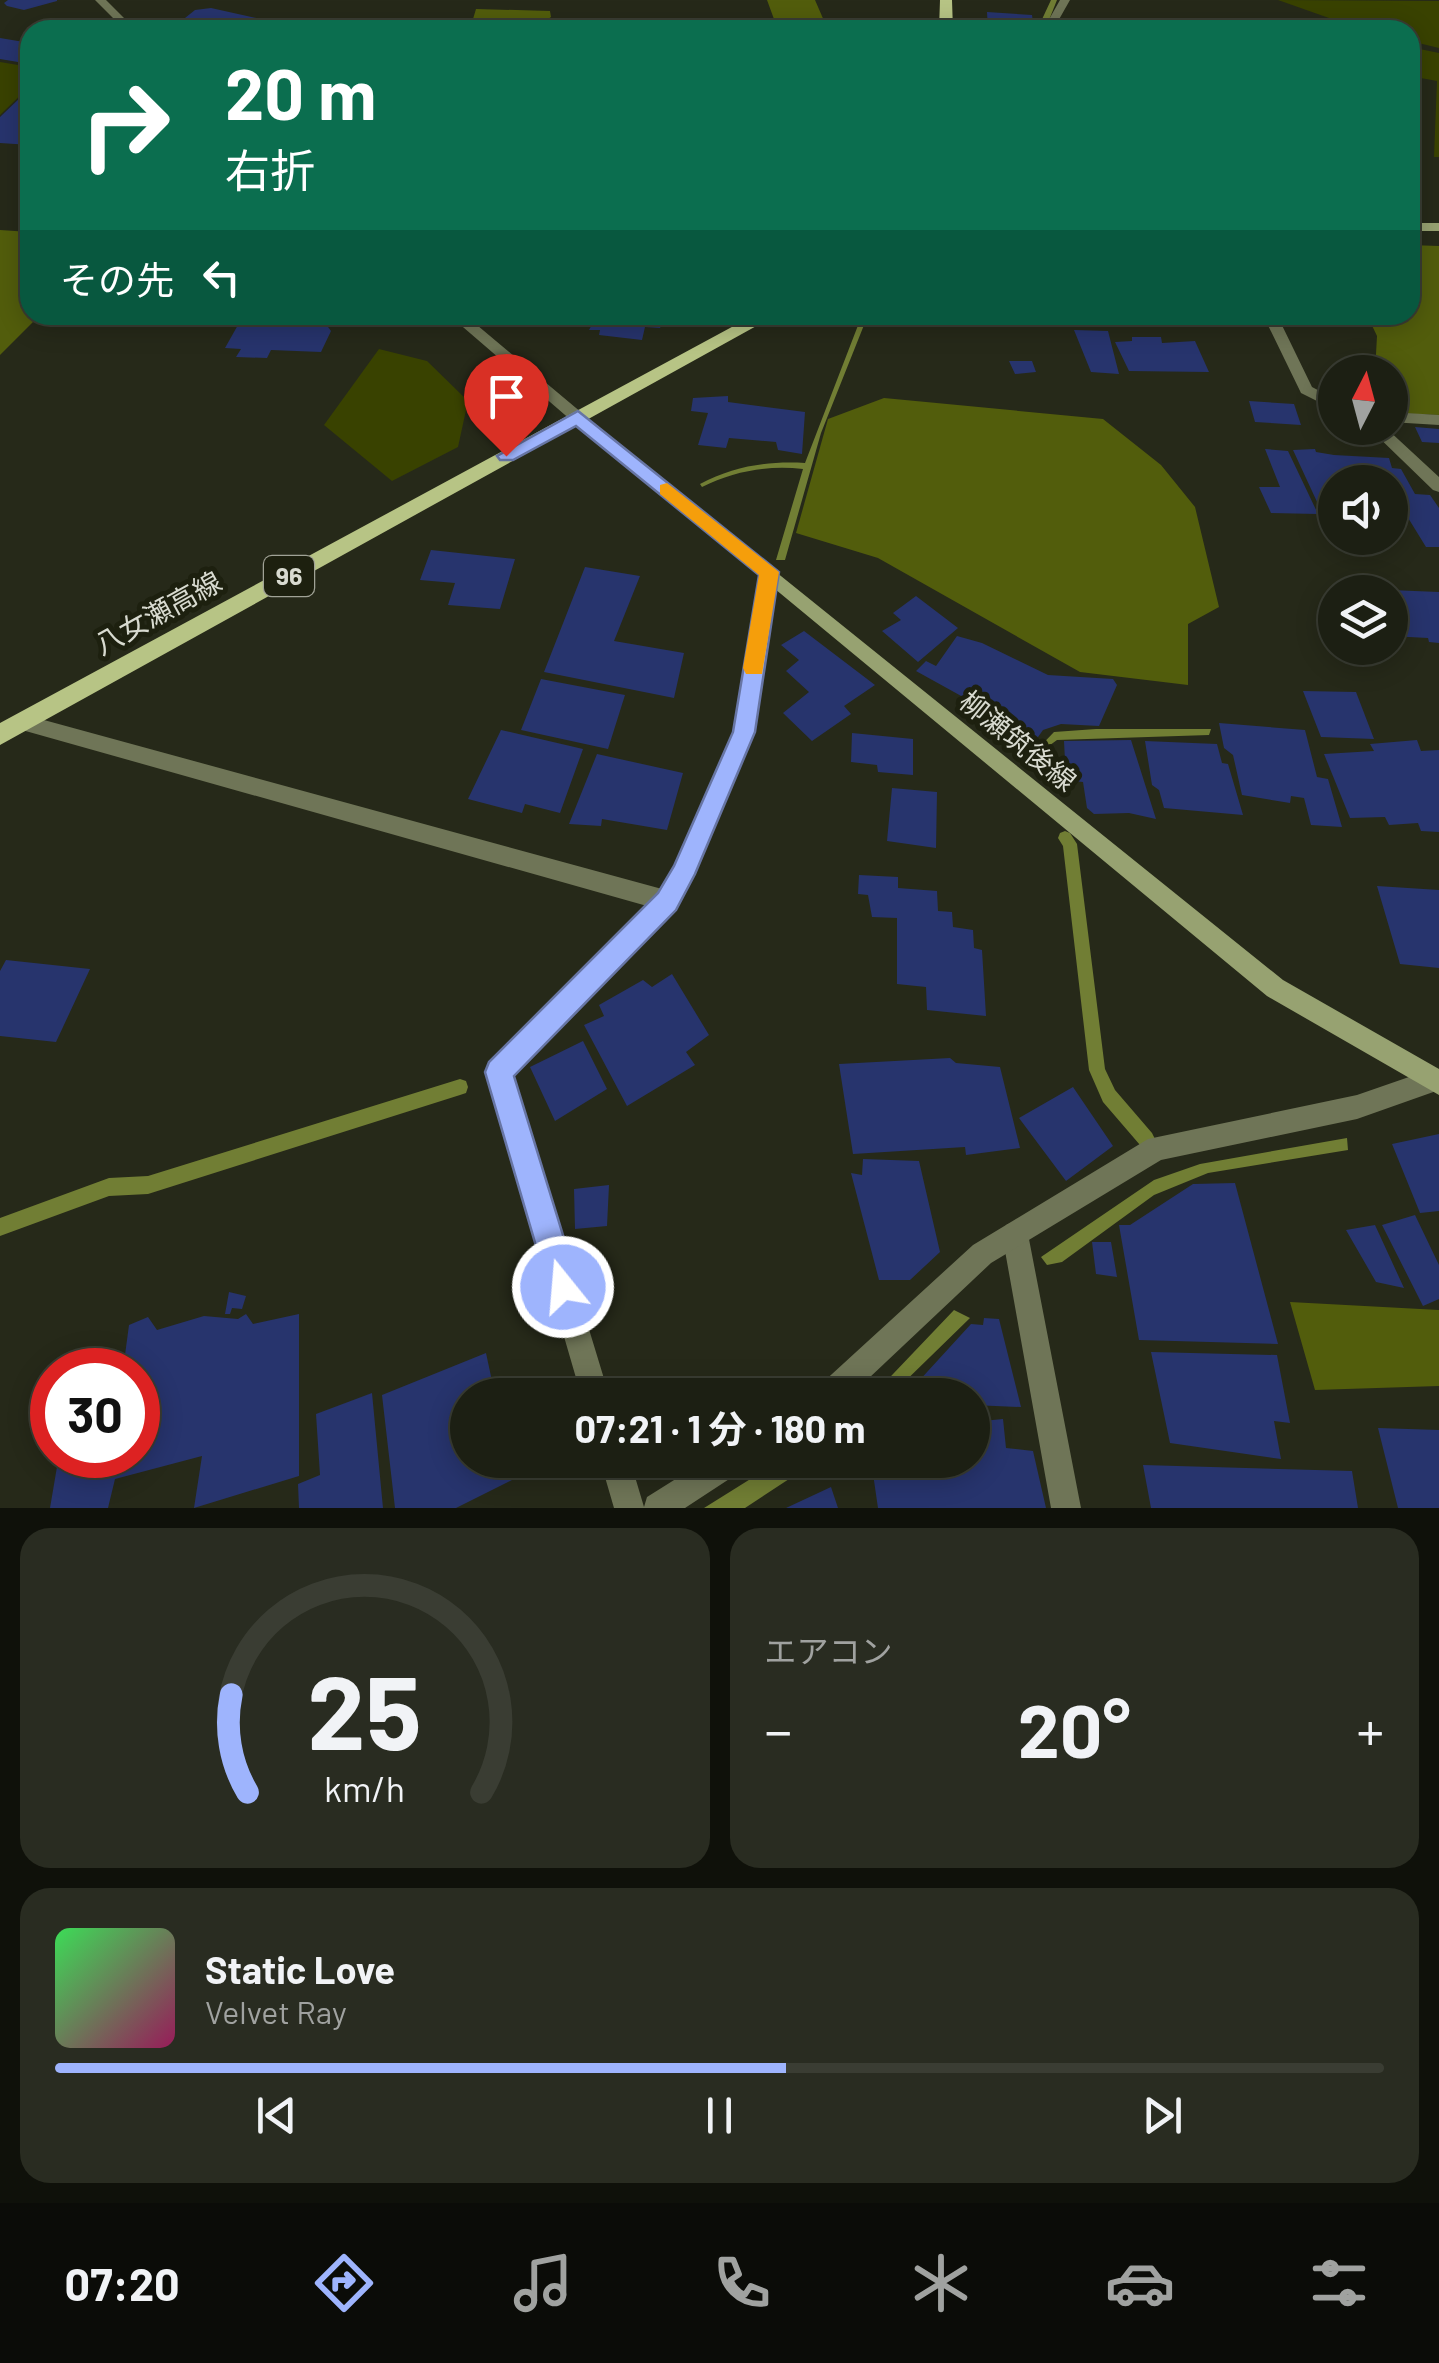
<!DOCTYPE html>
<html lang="ja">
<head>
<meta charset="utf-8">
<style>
  :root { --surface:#1c1f13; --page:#292c21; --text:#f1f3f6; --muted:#a0a2a0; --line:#3a3d33; --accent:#9eb4fd }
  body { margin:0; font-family:Barlow,"Noto Sans JP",sans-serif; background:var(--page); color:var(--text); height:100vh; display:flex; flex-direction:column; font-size:38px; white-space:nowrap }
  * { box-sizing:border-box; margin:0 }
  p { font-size:32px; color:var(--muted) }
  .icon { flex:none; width:55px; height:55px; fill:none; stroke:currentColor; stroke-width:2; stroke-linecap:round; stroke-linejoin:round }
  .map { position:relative; height:1508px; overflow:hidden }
  .details { display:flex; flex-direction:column; gap:20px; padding:20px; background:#0f110a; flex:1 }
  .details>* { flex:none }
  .top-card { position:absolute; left:20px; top:20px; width:1400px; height:305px; border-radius:30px; box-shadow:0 5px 25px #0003,0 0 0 2px var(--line); background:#0b6e4f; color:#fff; overflow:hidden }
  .needle { width:65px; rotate:6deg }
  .buttons { position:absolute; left:1318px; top:355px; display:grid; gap:20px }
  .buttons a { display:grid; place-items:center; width:90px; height:90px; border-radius:50%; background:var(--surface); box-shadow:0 5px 25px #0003,0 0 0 2px var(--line); font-size:50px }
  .speed { position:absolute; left:30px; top:1348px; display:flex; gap:20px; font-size:50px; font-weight:700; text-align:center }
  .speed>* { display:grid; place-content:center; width:130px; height:130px; border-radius:50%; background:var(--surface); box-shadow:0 5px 25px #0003,0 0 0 2px var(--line); line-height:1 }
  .speed .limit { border:15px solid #d22; background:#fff; color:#111 }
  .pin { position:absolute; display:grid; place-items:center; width:85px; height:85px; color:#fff; margin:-102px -42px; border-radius:50% 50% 50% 0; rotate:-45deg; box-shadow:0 0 10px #0007 }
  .pin .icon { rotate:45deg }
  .me { position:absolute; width:110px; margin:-55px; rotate:343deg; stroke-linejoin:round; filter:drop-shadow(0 0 8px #0008) }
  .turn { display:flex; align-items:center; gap:35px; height:210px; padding:0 40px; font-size:45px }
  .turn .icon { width:130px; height:130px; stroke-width:2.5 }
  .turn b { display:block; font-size:70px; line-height:85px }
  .then { display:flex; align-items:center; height:95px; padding:0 40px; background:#0003; gap:20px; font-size:38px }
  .big { font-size:75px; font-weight:700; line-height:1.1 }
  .details .widget { flex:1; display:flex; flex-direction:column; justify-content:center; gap:15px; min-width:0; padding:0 35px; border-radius:30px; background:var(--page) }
  .details .dial { align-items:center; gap:0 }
  .dial svg { height:260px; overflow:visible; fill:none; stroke:var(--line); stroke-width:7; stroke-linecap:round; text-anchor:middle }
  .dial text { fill:var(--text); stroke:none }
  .song { display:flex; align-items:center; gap:30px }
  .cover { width:120px; height:120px; border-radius:15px; background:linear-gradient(135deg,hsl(130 70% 55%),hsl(330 70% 35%)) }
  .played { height:10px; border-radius:5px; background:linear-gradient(90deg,var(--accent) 55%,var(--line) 55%) }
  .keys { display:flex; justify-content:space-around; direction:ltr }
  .heat { display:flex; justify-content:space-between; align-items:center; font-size:55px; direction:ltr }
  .details .tiles { flex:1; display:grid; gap:20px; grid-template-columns:1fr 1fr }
  .widget:last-child { grid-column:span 2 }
  .trip { position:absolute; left:450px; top:1378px; width:540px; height:100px; border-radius:50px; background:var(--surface); box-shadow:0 5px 25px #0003,0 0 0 2px var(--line); font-weight:700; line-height:100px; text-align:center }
  .tabs { display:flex; height:160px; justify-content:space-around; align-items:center; background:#0b0c08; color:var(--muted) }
  .tabs .icon { width:70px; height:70px }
  .tabs .current { color:var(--accent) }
  .tabs b { font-size:45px; color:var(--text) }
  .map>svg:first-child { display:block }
  .green { fill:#394200 }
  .forest { fill:#525d0c }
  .water { fill:#717e34 }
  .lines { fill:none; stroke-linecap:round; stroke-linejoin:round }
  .stream { fill:#717e34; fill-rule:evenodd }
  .building { fill:#27346d }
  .lane { fill:#6f7557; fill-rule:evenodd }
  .street { fill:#6f7557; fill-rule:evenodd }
  .secondary { fill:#97a271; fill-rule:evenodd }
  .primary { fill:#b7c485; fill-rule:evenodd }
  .route { fill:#9eb4fd; stroke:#6775a4; stroke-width:2.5 }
  .slow { fill:#f59e0b }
  .labels { text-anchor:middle; stroke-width:10; stroke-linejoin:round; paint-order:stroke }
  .shield { fill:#1d200f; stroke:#a0a296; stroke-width:2.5 }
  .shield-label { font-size:25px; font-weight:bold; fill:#d8dad0 }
  .street-label { font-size:28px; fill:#d8dad0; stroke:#1d200f }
</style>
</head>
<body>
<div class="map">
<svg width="1439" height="1508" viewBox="0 0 1439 1508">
  <rect width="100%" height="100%" fill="#262919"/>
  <!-- green -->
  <path class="green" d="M1278 0 1439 1V48L1410 41V30H1363Z
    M1410 47 1439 53V157H1434L1437 81 1410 76Z
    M0 62 30 67V86L0 115Z
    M379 349 427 361 468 401 458 447 392 481 324 425Z"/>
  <!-- forest -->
  <path class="forest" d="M767 0H815L828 30H778Z
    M476 9 550 11 551 17C531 33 493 38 473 19Z
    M0 230 30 232V279L20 294 30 296V315H40L0 355Z
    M1410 245 1439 246V415L1394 413 1390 409V372H1375L1377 336 1367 315H1410Z
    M884 398 1103 419 1161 465 1195 507 1219 607 1188 624V685L1080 672 878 558 796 533 828 419Z
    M1290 1302 1439 1310V1386L1315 1390Z"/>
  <!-- water -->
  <path class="water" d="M862 315H868L821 433 785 560H776L803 469C768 465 734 471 702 487L700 484C734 466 767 461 805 463Z
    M1096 729H1211L1209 735 1057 740 1042 751 1036 763 1030 757 1054 732Z
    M1347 1138 1348 1150 1208 1173 1154 1195 1062 1262 1047 1265 1041 1257 1154 1180 1200 1164Z
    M954 1310 970 1318 891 1395H873Z
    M781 1460H818L745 1508H704Z"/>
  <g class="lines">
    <!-- stream -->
    <path class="stream" d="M1051 0H1057L1045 30H1037Z
      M1065 831 1070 833 1077 844 1105 1069 1115 1090 1152 1133 1155 1139 1152 1145 1146 1148 1140 1145 1103 1102 1089 1070 1063 846 1058 838 1060 833Z
      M460 1079 466 1081 468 1087 466 1093 460 1095 148 1194 109 1196 0 1236V1218L109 1178 148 1176Z"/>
  </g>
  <!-- building -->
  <path class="building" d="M8 0H57V1L24 10 7 6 4 3Z
    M211 8 270 21 256 30H208L202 29 205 23 185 18 195 10Z
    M987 12 1032 15 1034 30H988Z
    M0 38 30 43V64L0 59Z
    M23 95H30V145L0 143V117Z
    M597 315H667L660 328 645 327 642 340 599 335 600 330H589Z
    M243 316 323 320 331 331 321 352 271 350 267 358 236 357 241 349 225 348Z
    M1074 330 1108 331 1119 374 1091 372Z
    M1132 337H1161L1162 343 1195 341 1209 372 1129 371 1115 342 1132 341Z
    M1009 361H1032L1036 372 1015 374Z
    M728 396V402L805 412 802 454 778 450 776 442 729 438 726 448 698 445 708 413 691 411 693 398Z
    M1249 401 1294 404 1301 425 1255 422Z
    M1415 427 1439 429V443L1422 442Z
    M1265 449 1288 451 1318 514 1271 513 1259 487H1280Z
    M1315 449 1316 452 1334 455 1389 458 1392 468 1401 469 1415 494 1430 495 1439 508V547H1426L1402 508H1390V482H1335V503L1318 504 1293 450Z
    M431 550 515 559 500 609 448 605 455 583 420 580Z
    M585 567 640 576 614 641 684 653 674 698 544 672Z
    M1390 590 1439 592V643L1429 642 1428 638 1390 636Z
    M916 596 958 628 918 662 882 631 901 620 893 613Z
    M804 631 875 685 844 706 851 714 812 741 783 713 809 692 786 671 799 660 781 645Z
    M957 636 982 643 1048 675 1113 679 1117 685 1099 726 1061 724 1043 730 1026 754 1014 752 1003 739 1014 720 999 711 987 714 963 701V697L916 671 926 661 936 666Z
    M541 679 625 695 608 749 521 730Z
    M1303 691 1356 692 1374 739 1321 737Z
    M1219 723 1305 730 1317 777 1328 779 1342 827 1311 825 1304 798 1291 796 1290 803 1242 795 1233 755 1224 748Z
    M501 730 583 749 560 813 525 804 522 813 468 799Z
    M852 733 913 739V775L878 772 877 765 851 762Z
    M1131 740 1156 819 1129 813 1094 814 1087 808 1083 782 1064 780 1061 761H1065L1064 741Z
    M1417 740 1421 751 1439 750V832L1421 831 1418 823 1389 825 1385 817 1350 818 1324 754 1374 751 1370 744Z
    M1145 741 1217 744 1222 763 1228 764 1243 815 1164 808 1159 790 1152 785Z
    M597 754 683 773 667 830 602 819 601 826 569 824Z
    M892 788 937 792 936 848 887 841Z
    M859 875 898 877V888L937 891 938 911 952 912 953 927 973 930 974 948 982 950 986 1016 927 1010 926 987 897 984V918L872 917 868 895 858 894Z
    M1377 886 1439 890V968L1400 964Z
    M6 960 90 969 56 1042 0 1036V971Z
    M672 974 709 1035 686 1052 695 1065 627 1106 584 1025 604 1016 599 1005 643 980 652 987Z
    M583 1041 607 1089 555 1121 530 1067Z
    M950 1058 956 1063 1000 1067 1020 1148 966 1155 965 1147 853 1154 839 1064Z
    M1073 1087 1113 1146 1066 1181 1019 1118Z
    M1439 1134V1211L1420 1213 1392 1144Z
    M863 1159 919 1161 940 1252 910 1280H879L851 1173 862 1175Z
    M1235 1183 1278 1344 1139 1340 1119 1225H1130L1193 1184Z
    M609 1185 607 1226 575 1229 574 1189Z
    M1415 1215 1439 1265V1299L1423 1306 1382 1225Z
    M1375 1225 1404 1288 1376 1282 1346 1230Z
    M1092 1242H1111L1117 1277 1096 1274Z
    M229 1292 246 1296 242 1309 232 1308 230 1314H225Z
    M246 1314 253 1324 299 1314V1476L194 1508 202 1456 115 1479 108 1508H50L59 1455H138V1370H123L129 1325 148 1317 157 1330 204 1316 238 1319Z
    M984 1318 999 1319 1021 1407 972 1405V1395H906L971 1324 983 1325Z
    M1151 1352 1277 1355 1290 1423 1274 1421 1281 1459 1170 1443Z
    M486 1353 495 1395H468V1460H508L512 1480 456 1508H395L382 1395Z
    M372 1393 383 1508H299L298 1484 320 1475 316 1414Z
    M1003 1419 1006 1448 1033 1451 1046 1508H878L871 1460H972V1422Z
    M1378 1428 1439 1430V1508H1398Z
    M1143 1465 1352 1471 1358 1508H1151Z
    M831 1487 838 1508H786Z"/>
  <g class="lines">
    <!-- lane -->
    <path class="lane" d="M1060 0H1070L1053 30H1043Z
      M1263 315H1277L1312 387 1335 399V410L1301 393Z
      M1390 412 1439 415V425L1390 422Z
      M1369 428H1386L1439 477V492L1433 490Z
      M1015 1221 1024 1225 1028 1234 1081 1508H1051L1002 1234 1006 1225Z"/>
    <!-- street -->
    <path class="street" d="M95 0H106L136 30H125Z
      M449 315H465L582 413V421H572Z
      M769 565 778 572 754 732 691 881 675 908 512 1076 609 1395H581L487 1072 490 1063 647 906 22 730 15 728 12 722 15 716 22 714 662 889 675 867 734 732 760 572Z
      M1432 1069 1439 1072V1090L1357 1119 1161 1160 991 1263 851 1395H816L820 1385 973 1245 1148 1139 1357 1095Z
      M600 1460H630L644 1507 647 1497 706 1460H748L743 1470 685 1508H614Z"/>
    <!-- secondary -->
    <path class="secondary" d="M1410 223H1439V231H1410Z
      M577 412 1283 980 1439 1069V1095L1267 996 572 421V413Z"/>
    <!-- primary -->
    <path class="primary" d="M940 0H952L953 30H939Z
      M754 315H776L0 745V723Z"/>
  </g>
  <!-- route -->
  <path class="route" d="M578 411 779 572 755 732 695 874 676 910 514 1076 579 1287 574 1298 563 1303 552 1298 548 1287 485 1072 489 1062 658 893 674 866 733 732 759 575 576 426 513 460H500L497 456Z"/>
  <!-- slow -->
  <path class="slow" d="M667 483 779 572 762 674H746L743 668 759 575 660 494V485Z"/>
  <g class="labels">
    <!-- shield labels -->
    <rect class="shield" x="264" y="556" width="50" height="40" rx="8"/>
    <g class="shield-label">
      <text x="289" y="585">96</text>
    </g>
    <!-- street labels -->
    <g class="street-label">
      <text transform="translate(158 613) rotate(-29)" y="10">八女瀬高線</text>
      <text transform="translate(1018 741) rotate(39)" y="10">柳瀬筑後線</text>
    </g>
  </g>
</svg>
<div class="buttons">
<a><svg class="needle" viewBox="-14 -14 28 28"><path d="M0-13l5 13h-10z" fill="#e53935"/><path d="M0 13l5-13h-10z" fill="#a0a2a0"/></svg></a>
<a><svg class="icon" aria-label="sound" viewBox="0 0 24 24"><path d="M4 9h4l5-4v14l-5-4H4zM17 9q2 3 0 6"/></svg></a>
<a><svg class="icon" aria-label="layers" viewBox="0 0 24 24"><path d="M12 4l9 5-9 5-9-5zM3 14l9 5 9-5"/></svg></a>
</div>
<div class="speed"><div class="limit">30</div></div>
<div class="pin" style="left:506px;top:456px;background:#d93025"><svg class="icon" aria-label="arrive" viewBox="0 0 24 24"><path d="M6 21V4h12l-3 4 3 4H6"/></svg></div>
<svg class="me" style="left:563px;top:1287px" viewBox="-20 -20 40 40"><circle r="17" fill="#9eb4fd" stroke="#fff" stroke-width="3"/><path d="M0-11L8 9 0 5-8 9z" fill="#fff"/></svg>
<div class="trip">07:21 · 1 分 · 180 m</div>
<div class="top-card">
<div class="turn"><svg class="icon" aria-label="right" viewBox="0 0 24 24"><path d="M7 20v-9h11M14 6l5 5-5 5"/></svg><div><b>20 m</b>右折</div></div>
<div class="then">その先<svg class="icon" aria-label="left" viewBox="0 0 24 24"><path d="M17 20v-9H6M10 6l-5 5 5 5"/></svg></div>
</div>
</div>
<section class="details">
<div class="tiles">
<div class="widget dial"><svg viewBox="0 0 100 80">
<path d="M14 69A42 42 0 1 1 86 69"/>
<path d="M14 69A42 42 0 0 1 9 39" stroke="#9eb4fd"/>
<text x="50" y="56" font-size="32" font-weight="700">25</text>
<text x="50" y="72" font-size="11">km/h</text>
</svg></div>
<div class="widget"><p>エアコン</p>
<div class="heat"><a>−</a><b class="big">20°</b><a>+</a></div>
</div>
<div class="widget">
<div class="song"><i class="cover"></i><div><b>Static Love</b><p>Velvet Ray</p></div></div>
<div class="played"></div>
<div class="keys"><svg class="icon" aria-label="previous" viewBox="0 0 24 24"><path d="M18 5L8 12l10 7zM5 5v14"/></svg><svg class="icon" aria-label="pause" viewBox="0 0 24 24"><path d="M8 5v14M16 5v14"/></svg><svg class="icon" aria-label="next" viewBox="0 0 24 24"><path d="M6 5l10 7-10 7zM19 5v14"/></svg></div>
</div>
</div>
</section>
<nav class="tabs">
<b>07:20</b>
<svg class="icon current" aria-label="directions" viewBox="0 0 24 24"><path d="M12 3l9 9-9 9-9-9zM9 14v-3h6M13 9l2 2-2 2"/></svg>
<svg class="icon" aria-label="music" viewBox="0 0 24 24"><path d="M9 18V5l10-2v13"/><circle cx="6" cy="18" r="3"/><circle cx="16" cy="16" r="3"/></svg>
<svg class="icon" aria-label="phone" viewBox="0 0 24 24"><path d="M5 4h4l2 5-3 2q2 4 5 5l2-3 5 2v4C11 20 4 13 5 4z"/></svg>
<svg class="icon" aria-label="climate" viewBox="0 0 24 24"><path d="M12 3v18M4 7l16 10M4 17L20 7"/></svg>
<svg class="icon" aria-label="car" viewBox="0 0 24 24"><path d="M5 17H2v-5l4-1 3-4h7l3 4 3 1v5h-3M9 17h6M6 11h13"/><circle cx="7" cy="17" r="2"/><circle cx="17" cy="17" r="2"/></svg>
<svg class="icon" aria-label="filters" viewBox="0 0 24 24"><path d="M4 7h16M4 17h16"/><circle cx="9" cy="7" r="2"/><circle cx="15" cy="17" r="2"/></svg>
</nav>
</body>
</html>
